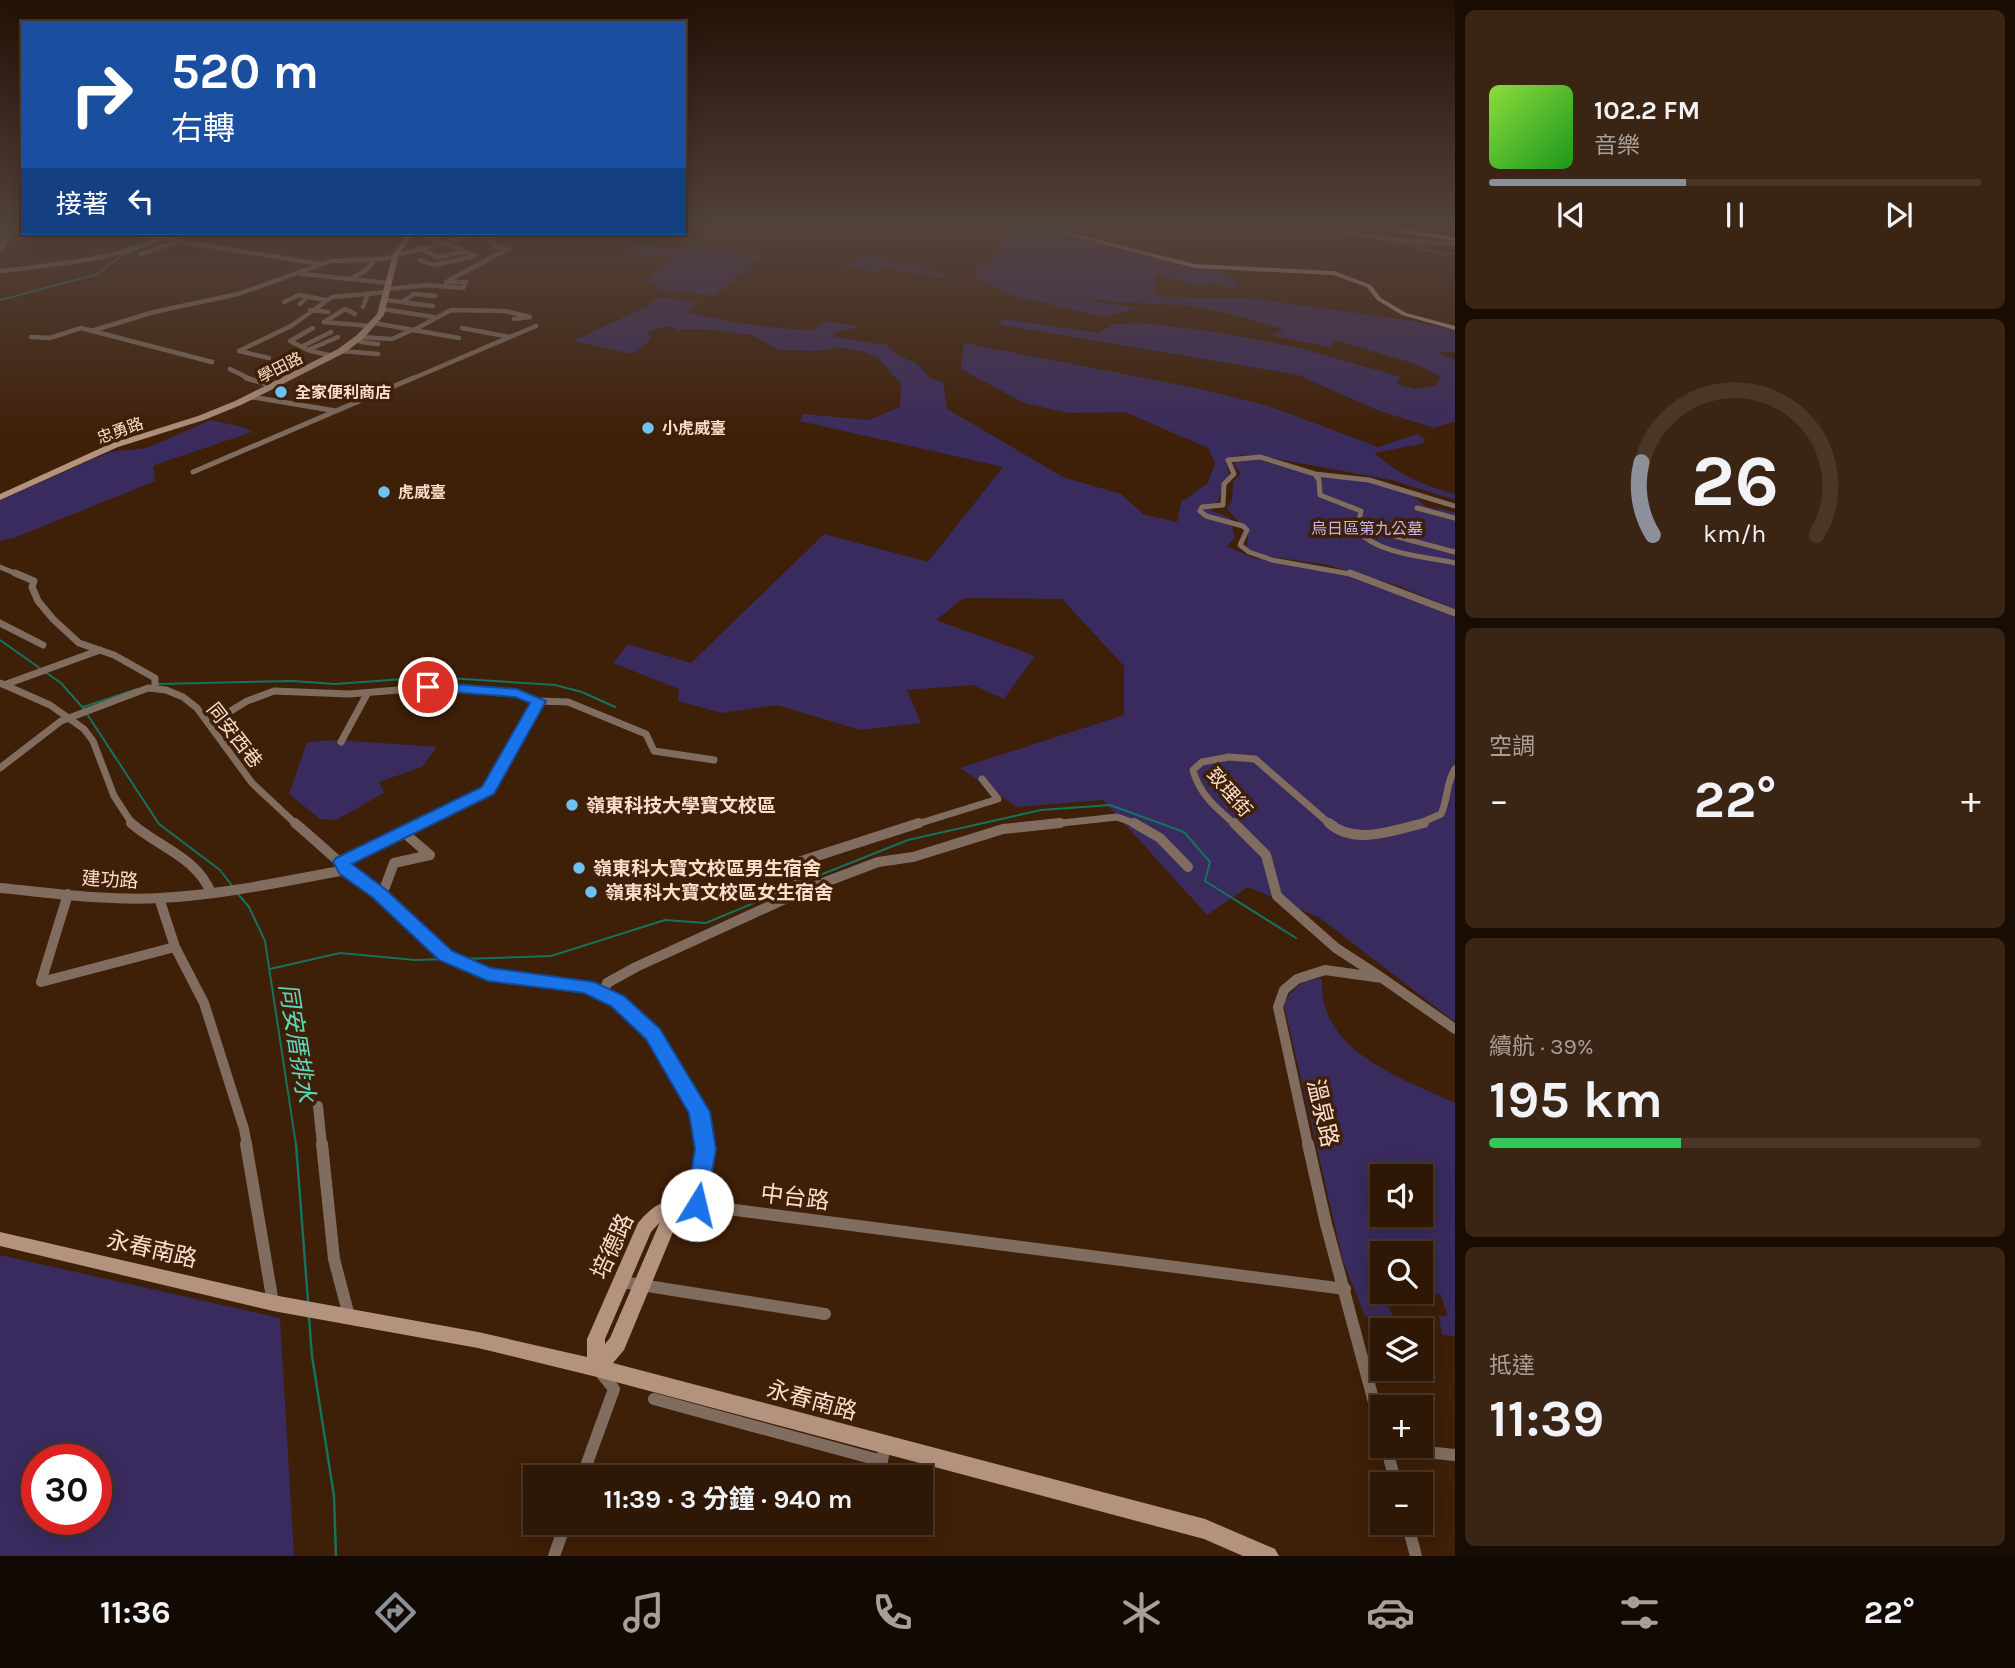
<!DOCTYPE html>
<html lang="zh-TW">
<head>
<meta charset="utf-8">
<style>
  :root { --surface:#2e1705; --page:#3a2413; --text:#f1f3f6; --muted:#a79f9a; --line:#493627; --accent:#8c9099 }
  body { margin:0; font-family:Karla,"Noto Sans TC",sans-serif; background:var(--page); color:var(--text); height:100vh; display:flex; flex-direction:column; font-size:26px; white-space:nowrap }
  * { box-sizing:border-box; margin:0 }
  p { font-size:23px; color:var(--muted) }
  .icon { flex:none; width:38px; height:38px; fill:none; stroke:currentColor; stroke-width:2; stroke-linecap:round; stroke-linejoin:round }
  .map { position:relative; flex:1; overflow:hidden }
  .panel { display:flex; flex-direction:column; gap:10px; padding:10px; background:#190d03; width:560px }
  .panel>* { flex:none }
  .top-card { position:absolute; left:21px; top:21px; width:665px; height:214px; border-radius:0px; box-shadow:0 4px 18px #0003,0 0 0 2px var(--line); background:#1a4fa0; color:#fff; overflow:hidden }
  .fabs { position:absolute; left:1370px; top:1164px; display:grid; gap:14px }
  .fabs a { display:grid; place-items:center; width:63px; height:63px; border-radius:0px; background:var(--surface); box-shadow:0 4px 18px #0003,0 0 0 2px var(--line); font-size:35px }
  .speed { position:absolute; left:21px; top:1444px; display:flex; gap:14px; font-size:35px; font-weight:700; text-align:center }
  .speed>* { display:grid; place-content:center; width:91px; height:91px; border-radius:50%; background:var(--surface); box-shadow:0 4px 18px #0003,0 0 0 2px var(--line); line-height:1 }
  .speed .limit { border:10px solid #d22; background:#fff; color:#111 }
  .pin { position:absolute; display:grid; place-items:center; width:60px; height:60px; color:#fff; margin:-30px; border:4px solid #fff; border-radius:50%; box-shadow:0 2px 7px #0007 }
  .me { position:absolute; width:77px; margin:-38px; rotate:9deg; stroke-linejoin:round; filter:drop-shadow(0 0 5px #0008) }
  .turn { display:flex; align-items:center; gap:24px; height:147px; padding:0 35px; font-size:32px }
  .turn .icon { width:91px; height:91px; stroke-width:2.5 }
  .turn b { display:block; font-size:49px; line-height:60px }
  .then { display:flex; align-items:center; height:66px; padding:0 35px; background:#0003; gap:14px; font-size:26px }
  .big { font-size:52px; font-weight:700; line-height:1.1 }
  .panel .card { flex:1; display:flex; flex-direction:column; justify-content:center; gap:10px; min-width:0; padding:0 24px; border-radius:10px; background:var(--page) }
  .panel .dial { align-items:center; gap:0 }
  .dial svg { height:182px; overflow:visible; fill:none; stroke:var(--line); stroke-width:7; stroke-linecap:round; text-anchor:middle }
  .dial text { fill:var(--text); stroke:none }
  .song { display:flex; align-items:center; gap:21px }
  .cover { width:84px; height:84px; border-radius:10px; background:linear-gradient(135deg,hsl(90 70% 55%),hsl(120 70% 35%)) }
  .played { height:7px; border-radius:4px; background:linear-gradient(90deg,var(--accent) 40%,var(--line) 40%) }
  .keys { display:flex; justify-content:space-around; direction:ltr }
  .heat { display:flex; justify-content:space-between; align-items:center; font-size:38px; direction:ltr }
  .charge { height:10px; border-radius:5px; background:linear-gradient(90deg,#34c759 39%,var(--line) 0) }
  .trip { position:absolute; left:523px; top:1465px; width:410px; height:70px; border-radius:0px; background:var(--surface); box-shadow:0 4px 18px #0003,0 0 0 2px var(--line); font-weight:700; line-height:70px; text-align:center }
  .menu { display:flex; height:112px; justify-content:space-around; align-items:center; background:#120902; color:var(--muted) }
  .menu .icon { width:49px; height:49px }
  .menu .on { color:var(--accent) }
  .menu b { font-size:32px; color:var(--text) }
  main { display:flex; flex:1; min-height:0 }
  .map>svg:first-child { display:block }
  .green { fill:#3a2b5e; fill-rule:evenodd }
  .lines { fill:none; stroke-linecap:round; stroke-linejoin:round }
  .stream-far1 { stroke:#15725f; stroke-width:2 }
  .stream { stroke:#15725f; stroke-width:2.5 }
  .street-far4 { stroke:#816d5f; stroke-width:4.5 }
  .street-far3 { stroke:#816d5f; stroke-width:5 }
  .street-far2 { stroke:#816d5f; stroke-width:7 }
  .street-far1 { stroke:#816d5f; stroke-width:10 }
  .street { stroke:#816d5f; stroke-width:12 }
  .secondary { fill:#b4937e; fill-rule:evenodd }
  .highway { fill:#f8cfb4; fill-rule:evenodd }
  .route { fill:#1a73e8; stroke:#114b97; stroke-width:2 }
  .poi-dot { fill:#6dc2f3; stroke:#3e1f07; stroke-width:2.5 }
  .labels { text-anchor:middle; stroke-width:7; stroke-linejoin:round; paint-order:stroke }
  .far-street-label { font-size:16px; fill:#f9decd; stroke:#3e1f07 }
  .far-poi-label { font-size:16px; font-weight:bold; fill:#f9decd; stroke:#3e1f07; text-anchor:start }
  .far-park-label { font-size:16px; fill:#c2b2f5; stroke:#3e1f07 }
  .street-label { font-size:19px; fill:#f9decd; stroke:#3e1f07 }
  .poi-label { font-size:19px; font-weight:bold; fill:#f9decd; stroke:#3e1f07; text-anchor:start }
  .near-street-label { font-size:23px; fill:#f9decd; stroke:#3e1f07 }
  .near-water-label { font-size:24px; font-style:italic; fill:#5ed8bb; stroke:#3e1f07 }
</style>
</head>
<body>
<main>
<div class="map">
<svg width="1455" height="1556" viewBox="0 0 1455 1556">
  <rect width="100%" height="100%" fill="#3e1f07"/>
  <!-- green -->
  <path class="green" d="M1019 227H1036L1103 246 1216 269 1237 283V290L1215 283 1199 286 1154 274 1156 285 1153 293 1160 297 1245 298 1408 320 1455 330V352H1437L1455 360V421L1434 428 1377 410 1298 375 996 324 1006 319 1097 333 1114 324 1144 323 1222 333 1300 348 1401 377 1396 384 1416 389 1435 386 1441 377 1413 363 1334 340 1330 347 1270 335 1284 330C1256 319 1209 308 1179 305 1149 303 1121 303 1092 299L1095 302 1137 308 1104 317 1012 295 973 277 979 264 992 259 996 246Z
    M688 244 751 253 760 256 715 296 655 289 659 285 645 283 673 258 628 253 638 245 678 250Z
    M862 256 908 263 960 280 883 268 878 272 845 266 851 263 871 266 853 262Z
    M658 297 698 302 686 312 736 323 808 331 816 329 824 321 857 326 859 327 835 332 834 337 887 345 897 355 915 362 930 378 943 382 947 409 1063 477 1121 494 1143 514 1177 522 1181 502 1208 483 1215 463 1208 448 1125 412 1068 413 1024 403 961 369 964 343 1196 388 1269 406 1378 447 1418 434 1426 440 1421 444 1374 453C1401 476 1421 484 1455 494V500L1392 480 1261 456 1239 455 1226 463 1230 476 1216 505H1198L1230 518 1235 538 1226 546 1254 558 1326 567 1455 614V1022L1320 918 1248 887 1207 915 1103 800 1017 807 960 768 1124 715V666L1062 599 964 598 936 620 1035 656 1004 699 973 685 907 690 921 723 860 730 777 705 722 713 678 701 679 689 613 663 628 644 691 663 824 534 928 562 1003 467 800 421 803 414 869 420 900 407 901 384 878 358 865 352 837 347 819 351 779 350 752 335 703 329 678 330 671 326 648 331 651 340 632 354 573 341 645 307 664 309 647 306Z
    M211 420 246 428 252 432 157 464 153 467 155 481 14 538 0 541V500L110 452 147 448Z
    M1249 457 1313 475 1354 477 1412 495 1427 507 1455 512V610L1399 586 1328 565 1253 554 1247 546 1248 532 1227 509 1232 501 1233 482 1241 473 1234 465 1236 461Z
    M338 740 437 747 422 767 379 782 384 793 336 820 320 819 289 794 307 742Z
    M1322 979C1318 1052 1402 1078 1455 1103V1336L1442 1335 1439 1316H1448L1440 1294 1416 1292H1421V1253H1382V1292H1405L1408 1303 1387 1302 1394 1320 1365 1316 1343 1261 1284 1005C1290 989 1304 978 1322 979ZM1382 1176H1421V1214H1382Z
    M0 1255 280 1318 294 1556H0ZM37 1460H96V1519H37Z"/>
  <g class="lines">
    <!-- stream-far1 -->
    <path class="stream-far1" d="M170 238 184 233
      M1395 242 1421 245 1422 249 1445 255 1455 253
      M0 300 98 274 116 259 135 250
      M0 640 41 669
      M45 672 61 683 84 709
      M159 684 293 681 335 684 432 677 555 685 582 692 615 707
      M83 707 137 689
      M87 714 159 824 220 870 233 887
      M805 881 908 840 1041 810 1110 805 1184 832 1210 862 1205 881 1296 938
      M238 894 249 907 265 941 296 1145
      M462 959 551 956 665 920 706 923 797 885
      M270 969 340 953 415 960 446 959"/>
    <!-- stream -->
    <path class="stream" d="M296 1144 308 1301
      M309 1317 312 1356 334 1496 336 1556"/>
    <!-- street-far4 -->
    <path class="street-far4" d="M1263 227 1340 231 1394 240 1455 244
      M1438 227 1455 231
      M127 233 321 264
      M484 233 495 246 508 249
      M440 243 429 238 448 234
      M418 248 438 257 464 252
      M0 249 15 227
      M141 254 180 241
      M420 260 434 265 475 256 443 242
      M0 271C59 264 119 260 173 233
      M302 274 389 283
      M351 279 366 270 375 260
      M449 280 508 249
      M388 289 426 285 463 288 466 282H446
      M385 300 433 306
      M284 302 299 295 326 300
      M402 302 414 294 435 296
      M300 304 308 296
      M363 307 368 293
      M382 309 434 317
      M310 310 328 312
      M355 314 345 309 324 322 370 326
      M374 323 459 338
      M462 328 510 337
      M414 330 451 310 504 311 530 317 514 319
      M91 331 154 312 238 294 331 261 383 259 481 233
      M31 337 50 338 81 328 212 362
      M360 337 392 339 412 330
      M290 341 308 350 332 356
      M290 341 313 328
      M361 342 378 344
      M301 347 331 332
      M308 350 338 337
      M341 351 378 354
      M269 358 239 351 291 326 332 297 387 292
      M230 369 252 380
      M409 380 536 326"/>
    <!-- street-far3 -->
    <path class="street-far3" d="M246 378 273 386
      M252 397 336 411
      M193 472 413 378
      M1315 474 1369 480 1455 506
      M1417 508 1455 518
      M1357 526 1455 552
      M0 567 19 575
      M1356 575 1272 560 1249 552 1240 545 1247 530 1243 526 1206 516 1200 511 1202 507 1223 505 1224 484 1234 474 1228 460 1260 457 1315 474 1319 480 1320 495 1361 511 1357 530C1379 555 1424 556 1455 563"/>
    <!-- street-far2 -->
    <path class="street-far2" d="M15 573 34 581 32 587 38 601 53 619 79 643 114 655 155 678V688
      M1350 573 1455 613
      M0 623 43 645
      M0 683 50 705 84 729 93 741 114 796 133 825
      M4 685 100 650
      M211 723 247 701 274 691 349 694 435 687 517 693 538 701 568 702 646 734 654 751 714 760
      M341 742 367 694
      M0 768 61 721 148 688 166 690 183 697 197 708 252 783 297 825
      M418 825 489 790 538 701
      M914 825 998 799 982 779
      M1043 825 1117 817 1139 825
      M1236 825C1217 809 1199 794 1193 770L1202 762 1229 757 1255 759 1331 825
      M1416 825 1441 814C1448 799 1446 783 1455 769"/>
    <!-- street-far1 -->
    <path class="street-far1" d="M131 823C158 847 197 857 211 893
      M295 823C314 839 332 856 351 872 360 881 371 886 380 895 405 917 426 945 456 961 493 982 535 977 575 984 646 997 694 1080 705 1145
      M1134 823 1160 838 1188 867
      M1234 823 1266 855 1277 896 1336 948 1379 976
      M1329 823C1355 846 1394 830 1424 823
      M342 862 422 823
      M0 888C53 893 107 901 160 898 223 895 284 881 346 870
      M807 889 791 870 795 863 919 823
      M378 893 385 887 394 863 430 855 409 837
      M68 894 41 982 175 947
      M159 898 175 947 204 1003 244 1129 247 1145
      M603 993 607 983 636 967 807 889 878 862 913 857 1003 829 1060 823
      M318 1106 322 1145
      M1308 1145 1278 1007 1284 990 1297 979 1325 970 1382 978 1455 1029"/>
    <!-- street -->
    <path class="street" d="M246 1144 273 1303
      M322 1144 334 1259 349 1316
      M704 1144V1169L697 1205 1345 1289
      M1308 1144 1326 1224 1382 1432
      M622 1282 825 1314
      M654 1399 882 1461 885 1444
      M1386 1446 1396 1484
      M1387 1448 1455 1455
      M582 1477 614 1389 601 1373
      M1407 1522 1416 1556
      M554 1556 566 1522"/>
    <!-- secondary -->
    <path class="secondary" d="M1038 227H1049L1195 264 1334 271 1371 285 1381 298 1406 313 1455 326V330L1402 315 1377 300 1367 287 1333 275 1195 268Z
      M409 233H415L399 254 384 315 363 339 344 353 241 405 204 420 118 447 0 500V494L112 443 198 416 235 401 338 349 357 335 377 314 393 254Z
      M687 1198 703 1200 706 1205 703 1210 673 1232 624 1350 613 1363 1205 1519 1275 1549 1279 1556H1243L1204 1539 597 1377 478 1348 273 1311 0 1246V1232L273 1295 478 1332 587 1357V1339L638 1223C652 1206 665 1198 687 1198ZM660 1222 610 1338 605 1344V1339L651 1232Z"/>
    <!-- highway -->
    <path class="highway" d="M1368 227H1387L1455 237V241Z"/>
  </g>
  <!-- sky -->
  <linearGradient id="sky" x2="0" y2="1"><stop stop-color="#221104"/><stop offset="0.51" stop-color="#52423c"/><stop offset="1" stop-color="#52423c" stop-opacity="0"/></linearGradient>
  <rect width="1455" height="445" fill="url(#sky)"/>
  <!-- route -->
  <path class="route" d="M428 682 517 689 546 701 494 794 352 864 385 889 452 951 491 968 594 982 624 996 660 1029 710 1112 716 1149 705 1212 697 1214 689 1212 686 1205 695 1149 689 1113 646 1039 611 1006 584 993 488 981 439 960 372 897 340 874 333 862 336 858 482 787 530 703 515 697 423 690 420 687Z"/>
  <!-- markers -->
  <g class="poi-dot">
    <circle cx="281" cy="392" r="7"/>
    <circle cx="648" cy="428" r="7"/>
    <circle cx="384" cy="492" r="7"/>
    <circle cx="572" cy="805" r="7"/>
    <circle cx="579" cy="868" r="7"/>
    <circle cx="591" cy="892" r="7"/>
  </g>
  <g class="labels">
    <!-- far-street labels -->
    <g class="far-street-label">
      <text transform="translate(280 367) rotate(-27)" y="6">學田路</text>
      <text transform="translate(120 430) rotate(-20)" y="6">忠勇路</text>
    </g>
    <!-- far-poi labels -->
    <g class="far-poi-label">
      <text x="295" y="398">全家便利商店</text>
      <text x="662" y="434">小虎威臺</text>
      <text x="398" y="498">虎威臺</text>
    </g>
    <!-- far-park labels -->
    <g class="far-park-label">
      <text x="1367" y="534">烏日區第九公墓</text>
    </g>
    <!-- street labels -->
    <g class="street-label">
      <text transform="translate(235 735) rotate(52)" y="7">同安西巷</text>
      <text transform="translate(1230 792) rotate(49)" y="7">致理街</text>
      <text transform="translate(110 879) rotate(3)" y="7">建功路</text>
    </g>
    <!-- poi labels -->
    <g class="poi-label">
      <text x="586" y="812">嶺東科技大學寶文校區</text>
      <text x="593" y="875">嶺東科大寶文校區男生宿舍</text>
      <text x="605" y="899">嶺東科大寶文校區女生宿舍</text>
    </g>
    <!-- near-street labels -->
    <g class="near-street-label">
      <text transform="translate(1323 1113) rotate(77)" y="8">溫泉路</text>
      <text transform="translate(795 1197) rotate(7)" y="8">中台路</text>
      <text transform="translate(612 1246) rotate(-65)" y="8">培德路</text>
      <text transform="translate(152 1249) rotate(13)" y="8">永春南路</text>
      <text transform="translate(812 1400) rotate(15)" y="8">永春南路</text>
    </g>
    <!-- near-water labels -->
    <g class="near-water-label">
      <text transform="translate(297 1043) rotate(81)" y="8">同安厝排水</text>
    </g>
  </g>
</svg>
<div class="fabs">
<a><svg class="icon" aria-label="sound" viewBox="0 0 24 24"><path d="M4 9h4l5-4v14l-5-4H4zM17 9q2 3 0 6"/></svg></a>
<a><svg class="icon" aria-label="search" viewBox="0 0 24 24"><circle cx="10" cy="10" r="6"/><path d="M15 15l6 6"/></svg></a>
<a><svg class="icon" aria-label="layers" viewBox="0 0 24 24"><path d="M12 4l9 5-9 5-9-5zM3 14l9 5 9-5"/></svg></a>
<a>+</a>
<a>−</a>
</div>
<div class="speed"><div class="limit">30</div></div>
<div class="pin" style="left:428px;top:687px;background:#d93025"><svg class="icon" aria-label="arrive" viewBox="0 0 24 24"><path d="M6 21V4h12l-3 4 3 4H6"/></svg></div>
<svg class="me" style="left:697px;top:1205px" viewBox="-20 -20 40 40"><circle r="19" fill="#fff"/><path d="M0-13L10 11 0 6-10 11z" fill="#1a73e8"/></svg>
<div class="trip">11:39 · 3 分鐘 · 940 m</div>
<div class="top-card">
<div class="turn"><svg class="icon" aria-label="right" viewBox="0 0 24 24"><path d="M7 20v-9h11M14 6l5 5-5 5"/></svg><div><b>520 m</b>右轉</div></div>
<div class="then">接著<svg class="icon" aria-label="left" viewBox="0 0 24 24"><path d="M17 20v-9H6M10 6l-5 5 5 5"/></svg></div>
</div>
</div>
<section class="panel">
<div class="card">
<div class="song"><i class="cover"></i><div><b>102.2 FM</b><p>音樂</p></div></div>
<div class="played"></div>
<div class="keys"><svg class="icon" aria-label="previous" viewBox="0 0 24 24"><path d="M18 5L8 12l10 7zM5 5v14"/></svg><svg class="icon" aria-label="pause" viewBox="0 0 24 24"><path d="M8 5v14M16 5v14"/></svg><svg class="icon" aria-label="next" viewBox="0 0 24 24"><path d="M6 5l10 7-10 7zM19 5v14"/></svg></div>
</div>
<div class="card dial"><svg viewBox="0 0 100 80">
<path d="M14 69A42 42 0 1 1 86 69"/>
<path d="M14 69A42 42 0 0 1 9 37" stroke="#8c9099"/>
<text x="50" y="56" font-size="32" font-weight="700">26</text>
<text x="50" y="72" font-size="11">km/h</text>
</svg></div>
<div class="card"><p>空調</p>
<div class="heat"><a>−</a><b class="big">22°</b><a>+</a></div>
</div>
<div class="card"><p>續航 · 39%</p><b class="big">195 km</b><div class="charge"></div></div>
<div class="card"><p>抵達</p><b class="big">11:39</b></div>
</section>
</main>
<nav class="menu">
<b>11:36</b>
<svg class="icon on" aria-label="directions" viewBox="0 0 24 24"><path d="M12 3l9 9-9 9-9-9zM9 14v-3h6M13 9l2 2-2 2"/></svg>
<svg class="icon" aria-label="music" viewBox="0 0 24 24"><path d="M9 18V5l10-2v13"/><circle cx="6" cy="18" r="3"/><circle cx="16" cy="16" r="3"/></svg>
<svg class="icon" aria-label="phone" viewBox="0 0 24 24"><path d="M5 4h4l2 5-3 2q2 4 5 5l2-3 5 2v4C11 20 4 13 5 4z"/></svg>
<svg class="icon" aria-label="climate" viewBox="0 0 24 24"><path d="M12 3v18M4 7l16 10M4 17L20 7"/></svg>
<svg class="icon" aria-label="car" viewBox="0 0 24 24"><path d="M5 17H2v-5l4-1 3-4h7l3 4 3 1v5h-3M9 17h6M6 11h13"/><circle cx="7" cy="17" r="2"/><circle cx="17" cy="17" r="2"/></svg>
<svg class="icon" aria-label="filters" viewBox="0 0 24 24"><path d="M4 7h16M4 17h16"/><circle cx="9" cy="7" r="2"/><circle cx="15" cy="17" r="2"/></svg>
<b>22°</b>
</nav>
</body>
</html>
